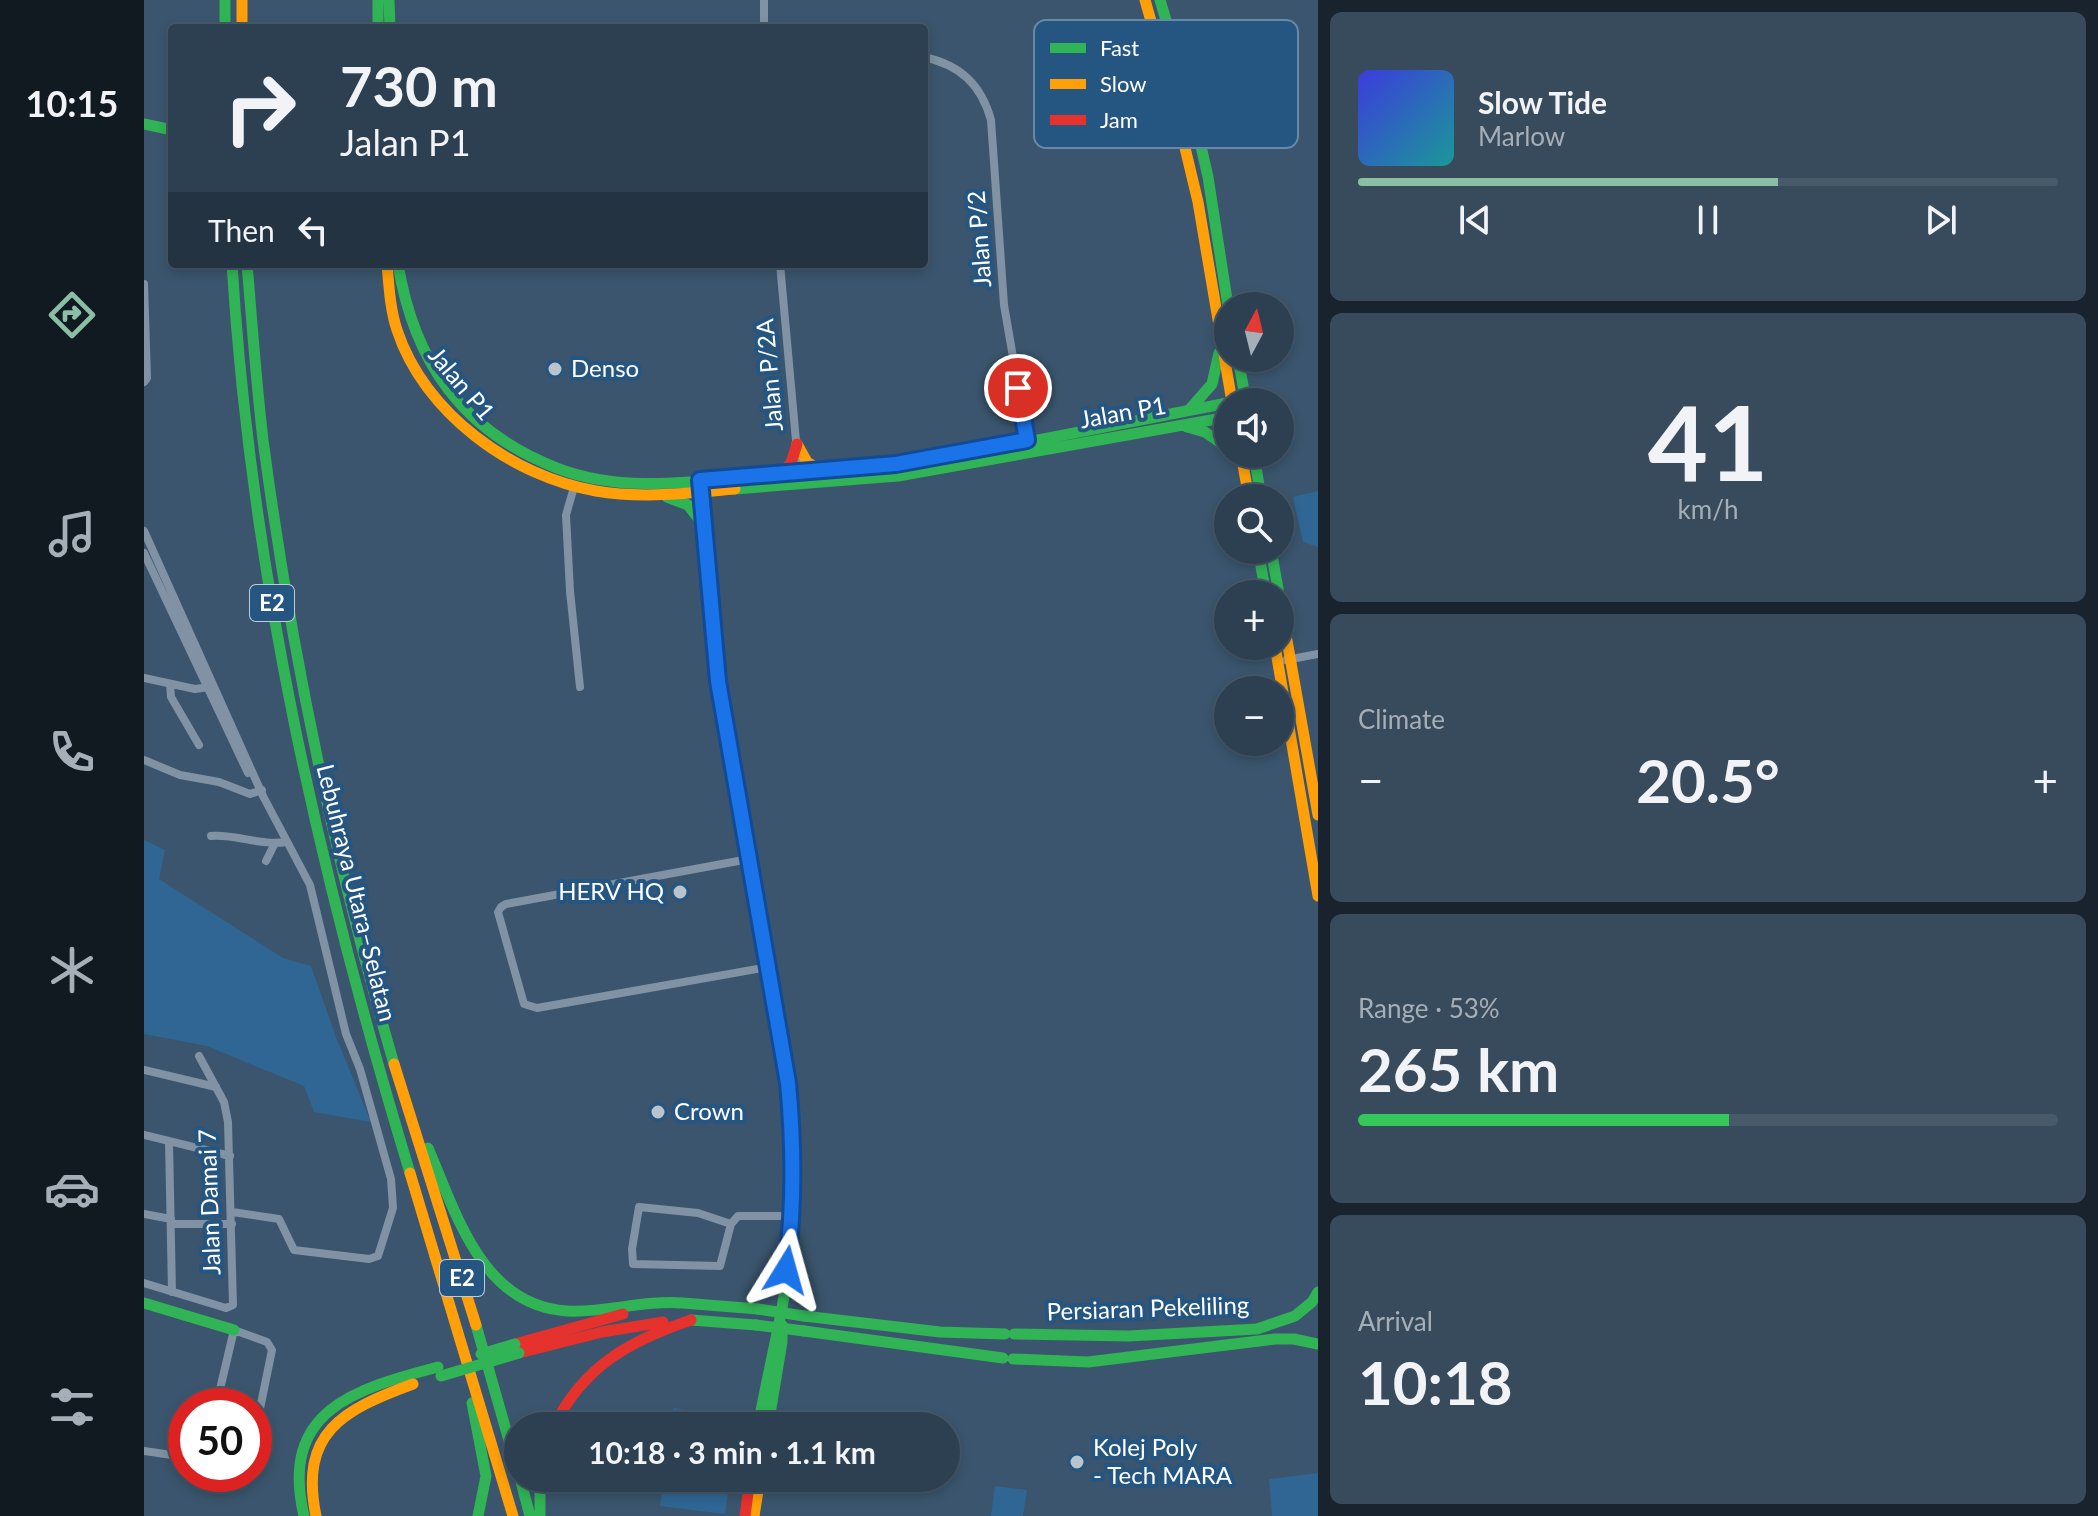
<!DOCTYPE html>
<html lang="en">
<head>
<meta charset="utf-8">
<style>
  :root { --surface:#2c4052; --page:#384b5c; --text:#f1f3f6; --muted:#a6afb8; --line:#485969; --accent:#8abfa5 }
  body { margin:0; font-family:Lato,sans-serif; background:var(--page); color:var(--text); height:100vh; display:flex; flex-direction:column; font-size:30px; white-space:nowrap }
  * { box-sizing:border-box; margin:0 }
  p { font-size:26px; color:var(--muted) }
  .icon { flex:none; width:44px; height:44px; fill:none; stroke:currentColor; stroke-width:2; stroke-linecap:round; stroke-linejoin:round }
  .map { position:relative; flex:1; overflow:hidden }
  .details { display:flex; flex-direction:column; gap:12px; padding:12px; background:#18232d; width:780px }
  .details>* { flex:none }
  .top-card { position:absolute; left:24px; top:24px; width:760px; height:244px; border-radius:8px; box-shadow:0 4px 12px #0003,0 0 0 2px var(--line); background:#2c4052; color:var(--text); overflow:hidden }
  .needle { width:52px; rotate:7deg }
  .controls { position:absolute; left:1070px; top:292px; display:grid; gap:16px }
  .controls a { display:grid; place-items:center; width:80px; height:80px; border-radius:50%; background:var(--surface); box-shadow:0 4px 12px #0003,0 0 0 2px var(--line); font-size:40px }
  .speed { position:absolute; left:24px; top:1388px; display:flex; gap:16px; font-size:40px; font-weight:700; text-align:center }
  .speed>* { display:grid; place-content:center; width:104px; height:104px; border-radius:50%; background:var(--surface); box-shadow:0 4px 12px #0003,0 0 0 2px var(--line); line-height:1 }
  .speed .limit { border:12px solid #d22; background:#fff; color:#111 }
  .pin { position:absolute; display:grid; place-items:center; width:68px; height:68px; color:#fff; margin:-34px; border:4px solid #fff; border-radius:50%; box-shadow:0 2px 8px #0007 }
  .me { position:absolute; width:88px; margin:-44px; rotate:8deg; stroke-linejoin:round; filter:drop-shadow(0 0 6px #0008) }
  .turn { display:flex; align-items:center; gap:28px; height:168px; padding:0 40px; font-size:36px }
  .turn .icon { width:104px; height:104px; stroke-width:2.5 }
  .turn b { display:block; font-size:56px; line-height:68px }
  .then { display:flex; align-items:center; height:76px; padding:0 40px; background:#0003; gap:16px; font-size:30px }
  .big { font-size:60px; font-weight:700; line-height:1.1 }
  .details .tile { flex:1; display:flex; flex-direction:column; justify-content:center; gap:12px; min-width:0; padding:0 28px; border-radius:12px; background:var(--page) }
  .details .dial { align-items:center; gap:0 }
  .dial b { font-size:104px; line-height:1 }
  .song { display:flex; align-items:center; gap:24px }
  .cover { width:96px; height:96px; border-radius:12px; background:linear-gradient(135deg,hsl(240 70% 55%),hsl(180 70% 35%)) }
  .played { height:8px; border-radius:4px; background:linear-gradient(90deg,var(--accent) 60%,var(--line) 60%) }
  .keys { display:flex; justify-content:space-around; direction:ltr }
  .heat { display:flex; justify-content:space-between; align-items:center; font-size:44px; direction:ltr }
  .charge { height:12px; border-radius:6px; background:linear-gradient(90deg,#34c759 53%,var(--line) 0) }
  .trip { position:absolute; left:360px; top:1412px; width:456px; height:80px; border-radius:40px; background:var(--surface); box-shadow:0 4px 12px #0003,0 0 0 2px var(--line); font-weight:700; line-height:80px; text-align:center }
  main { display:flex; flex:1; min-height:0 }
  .tab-bar { display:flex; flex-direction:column; width:144px; justify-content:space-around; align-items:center; background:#121a21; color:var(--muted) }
  .tab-bar .icon { width:56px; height:56px }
  .tab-bar .active { color:var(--accent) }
  .tab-bar b { font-size:36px; color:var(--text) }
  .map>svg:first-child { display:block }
  .green { fill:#306694 }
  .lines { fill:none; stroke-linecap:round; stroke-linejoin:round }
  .street { stroke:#8092a3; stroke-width:8 }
  .fast { stroke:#30b455; stroke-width:11 }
  .slow { stroke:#ff9f0a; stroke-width:11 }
  .jam { stroke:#e5322d; stroke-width:11 }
  .fast-bridge { stroke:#30b455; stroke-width:11 }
  .route-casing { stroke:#114b97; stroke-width:20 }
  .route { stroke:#1a73e8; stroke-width:14 }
  .poi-dot { fill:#bac4cc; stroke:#255682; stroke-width:3 }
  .labels { text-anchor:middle; stroke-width:8; stroke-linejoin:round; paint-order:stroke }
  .shield { fill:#255682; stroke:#beccda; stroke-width:2 }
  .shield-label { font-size:22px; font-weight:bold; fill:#fff }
  .street-label { font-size:24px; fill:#fff; stroke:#255682 }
  .poi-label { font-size:24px; fill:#fff; stroke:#255682; text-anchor:start }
  .key { fill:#255682; stroke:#6689a8; stroke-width:2 }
  .key-label { font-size:22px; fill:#fff }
</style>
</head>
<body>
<main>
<nav class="tab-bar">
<b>10:15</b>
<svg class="icon active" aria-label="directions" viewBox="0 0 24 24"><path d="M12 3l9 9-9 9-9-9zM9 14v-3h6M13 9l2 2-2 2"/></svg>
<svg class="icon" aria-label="music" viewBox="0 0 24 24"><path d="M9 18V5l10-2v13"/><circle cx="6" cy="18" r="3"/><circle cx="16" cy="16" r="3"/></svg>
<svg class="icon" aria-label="phone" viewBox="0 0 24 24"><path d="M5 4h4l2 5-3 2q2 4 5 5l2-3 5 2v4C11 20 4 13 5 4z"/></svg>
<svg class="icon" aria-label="climate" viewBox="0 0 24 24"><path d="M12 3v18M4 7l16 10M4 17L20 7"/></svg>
<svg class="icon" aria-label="car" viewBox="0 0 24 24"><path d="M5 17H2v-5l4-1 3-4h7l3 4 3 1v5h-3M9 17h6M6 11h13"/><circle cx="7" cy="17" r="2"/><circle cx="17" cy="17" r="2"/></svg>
<svg class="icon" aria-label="filters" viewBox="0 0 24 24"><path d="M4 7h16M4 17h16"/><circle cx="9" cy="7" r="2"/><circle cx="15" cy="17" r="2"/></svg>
</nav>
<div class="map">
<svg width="1174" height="1516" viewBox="0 0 1174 1516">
  <rect width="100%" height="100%" fill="#3a556d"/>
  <!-- green -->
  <path class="green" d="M1174 491V547L1159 542 1149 497Z
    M0 840 21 850 15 879 139 958 167 966 192 1037 227 1122 170 1112 160 1086 63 1046 0 1034Z
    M529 1408 594 1416 593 1426H527Z
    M1174 1473V1516H1128L1125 1479Z
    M520 1478H586L581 1514 516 1506Z
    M851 1486 883 1490 879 1516H847Z"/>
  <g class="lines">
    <!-- street -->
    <path class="street" d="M620 28V0
      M780 57C816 65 837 84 847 120L860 305 884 444
      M636 264 655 474
      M0 284 3 378 0 382
      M430 487 422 515 426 591 436 687
      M0 531 119 796 166 885 202 1034 216 1069 247 1179 249 1208 234 1256 225 1259 150 1250 135 1219 88 1212
      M0 553 104 773
      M1142 660 1174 654
      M0 678 51 689 66 687
      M26 684 27 697 55 745
      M0 760 36 775 75 782 106 794 118 790
      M67 836C92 834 118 846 142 842
      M605 859 362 904 357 907 354 912 380 1004 393 1008 624 967
      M122 861 131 843
      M0 1070 72 1087
      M0 1135 86 1156
      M25 1141 28 1292
      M0 1214 27 1219
      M27 1224H88
      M587 1224 554 1213 495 1207 488 1249 489 1264 576 1266 587 1224 594 1216H650
      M0 1283 82 1308 89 1305 84 1122 80 1102 55 1056
      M72 1406 90 1330 123 1342 128 1350 110 1438
      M0 1451 42 1457"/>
    <!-- fast -->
    <path class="fast" d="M81 0V28
      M234 0V28
      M245 0 246 28
      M1016 0 1049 111 1064 177 1084 306
      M0 124 28 130
      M88 264C107 574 176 877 266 1173
      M103 264C108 322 112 381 119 440 147 651 190 859 250 1064
      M254 264C270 362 318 431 413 468 480 494 554 481 623 475 669 471 716 469 762 462 870 447 977 423 1084 403
      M1094 358 1102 402
      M1045 410 1068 384 1075 353
      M1043 427 1061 432 1084 448
      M1110 454 1117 498
      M591 489 754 476 1084 417
      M523 497 544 505 559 524
      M1114 550 1122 594
      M1127 550 1135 594
      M284 1148C312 1213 338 1306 423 1311 462 1313 499 1300 539 1303
      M0 1303 90 1330
      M539 1303 614 1309
      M660 1316 796 1332 861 1334
      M547 1320 612 1325
      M332 1325 374 1472
      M660 1331 859 1358
      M870 1334 985 1336 1113 1329 1151 1316 1168 1302 1174 1292
      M869 1359 944 1362 1131 1339H1150L1174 1344
      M328 1403 342 1476 334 1516
      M614 1426C627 1357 646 1286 650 1216 655 1127 637 1037 622 949
      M624 1426 638 1342V1325
      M376 1478 386 1516
      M396 1478V1516
      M160 1516C135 1410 211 1389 294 1367"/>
    <!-- slow -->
    <path class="slow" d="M98 0V28
      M1001 0 1031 106 1054 202 1088 402
      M243 264C245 286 246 309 253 330 280 413 369 477 452 491 498 499 545 493 591 489
      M653 444 663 462 676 470
      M1097 454 1105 498
      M556 480 574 681 622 949
      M1136 601 1174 815
      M1131 646 1174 896
      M250 1064 332 1325
      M266 1173 369 1516
      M172 1516C155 1433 198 1410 269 1384
      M610 1516 616 1478"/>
    <!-- jam -->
    <path class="jam" d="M638 473 647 463 653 444
      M371 1344 479 1314
      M375 1353 458 1332 519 1322
      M410 1426C440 1366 485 1341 547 1320
      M601 1516 606 1478"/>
    <!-- fast-bridge -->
    <path class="fast-bridge" d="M614 1309 660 1316
      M612 1325 660 1331
      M337 1354 371 1344
      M297 1376 375 1353"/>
  </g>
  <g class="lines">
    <defs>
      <path id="route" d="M642 1270C651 1206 650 1147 644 1083L574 681 556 480 752 464 883 440 874 388"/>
    </defs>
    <!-- route casing -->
    <use href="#route" class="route-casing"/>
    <!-- route -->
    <use href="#route" class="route"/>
  </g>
  <!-- markers -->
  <g class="poi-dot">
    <circle cx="411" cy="369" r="8"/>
    <circle cx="536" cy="892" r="8"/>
    <circle cx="514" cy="1112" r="8"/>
    <circle cx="933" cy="1462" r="8"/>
  </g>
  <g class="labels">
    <!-- shield labels -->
    <g class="shield">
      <rect x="106" y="585" width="44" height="36" rx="6"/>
      <rect x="296" y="1260" width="44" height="36" rx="6"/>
    </g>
    <g class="shield-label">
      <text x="128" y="611">E2</text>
      <text x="318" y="1286">E2</text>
    </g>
    <!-- street labels -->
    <g class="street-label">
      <text transform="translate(836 239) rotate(-94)" y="8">Jalan P/2</text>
      <text transform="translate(626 375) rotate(-95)" y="8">Jalan P/2A</text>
      <text transform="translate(317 384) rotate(50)" y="8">Jalan P1</text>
      <text transform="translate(979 413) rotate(-10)" y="8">Jalan P1</text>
      <text transform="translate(212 893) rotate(76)" y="8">Lebuhraya Utara–Selatan</text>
      <text transform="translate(66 1202) rotate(-92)" y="8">Jalan Damai 7</text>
      <text transform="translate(1004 1309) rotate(-2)" y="8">Persiaran Pekeliling</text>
    </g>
    <!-- poi labels -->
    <g class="poi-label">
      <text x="427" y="377">Denso</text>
      <text x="520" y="900" text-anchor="end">HERV HQ</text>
      <text x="530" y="1120">Crown</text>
      <text x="949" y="1456">Kolej Poly<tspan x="949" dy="28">- Tech MARA</tspan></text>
    </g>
  </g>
  <!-- legend -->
  <rect x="890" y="20" width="264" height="128" rx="12" class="key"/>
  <rect x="906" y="43" width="36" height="10" fill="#30b455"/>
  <rect x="906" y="79" width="36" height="10" fill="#ff9f0a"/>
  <rect x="906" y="115" width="36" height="10" fill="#e5322d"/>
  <g class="key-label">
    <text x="956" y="56">Fast</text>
    <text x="956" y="92">Slow</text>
    <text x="956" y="128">Jam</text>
  </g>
</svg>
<div class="controls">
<a><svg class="needle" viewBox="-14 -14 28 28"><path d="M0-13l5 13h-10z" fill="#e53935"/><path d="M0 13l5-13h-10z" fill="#a6afb8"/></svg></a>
<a><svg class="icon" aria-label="sound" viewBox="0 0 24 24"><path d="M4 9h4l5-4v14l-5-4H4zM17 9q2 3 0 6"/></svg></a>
<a><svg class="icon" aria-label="search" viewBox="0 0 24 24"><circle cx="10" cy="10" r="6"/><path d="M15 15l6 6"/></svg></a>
<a>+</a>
<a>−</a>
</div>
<div class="speed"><div class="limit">50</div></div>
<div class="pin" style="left:874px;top:388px;background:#d93025"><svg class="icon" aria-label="arrive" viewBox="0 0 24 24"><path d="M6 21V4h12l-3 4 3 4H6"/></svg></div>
<svg class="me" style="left:642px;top:1270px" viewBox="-20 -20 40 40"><path d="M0-17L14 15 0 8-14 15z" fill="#1a73e8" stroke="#fff" stroke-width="4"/></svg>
<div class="trip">10:18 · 3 min · 1.1 km</div>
<div class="top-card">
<div class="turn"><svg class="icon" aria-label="right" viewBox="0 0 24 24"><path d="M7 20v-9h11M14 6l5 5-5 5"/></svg><div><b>730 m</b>Jalan P1</div></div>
<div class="then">Then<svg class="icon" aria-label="left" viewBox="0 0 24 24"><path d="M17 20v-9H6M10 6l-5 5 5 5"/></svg></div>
</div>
</div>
<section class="details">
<div class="tile">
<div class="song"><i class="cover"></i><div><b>Slow Tide</b><p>Marlow</p></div></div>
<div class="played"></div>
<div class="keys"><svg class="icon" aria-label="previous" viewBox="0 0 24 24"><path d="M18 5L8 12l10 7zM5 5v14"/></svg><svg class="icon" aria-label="pause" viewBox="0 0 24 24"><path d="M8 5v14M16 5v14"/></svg><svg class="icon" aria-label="next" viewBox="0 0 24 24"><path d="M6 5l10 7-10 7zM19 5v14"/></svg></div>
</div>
<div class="tile dial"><b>41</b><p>km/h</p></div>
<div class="tile"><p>Climate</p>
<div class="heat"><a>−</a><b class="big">20.5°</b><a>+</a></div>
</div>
<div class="tile"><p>Range · 53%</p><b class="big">265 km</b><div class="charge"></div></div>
<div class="tile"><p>Arrival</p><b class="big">10:18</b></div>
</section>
</main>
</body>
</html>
